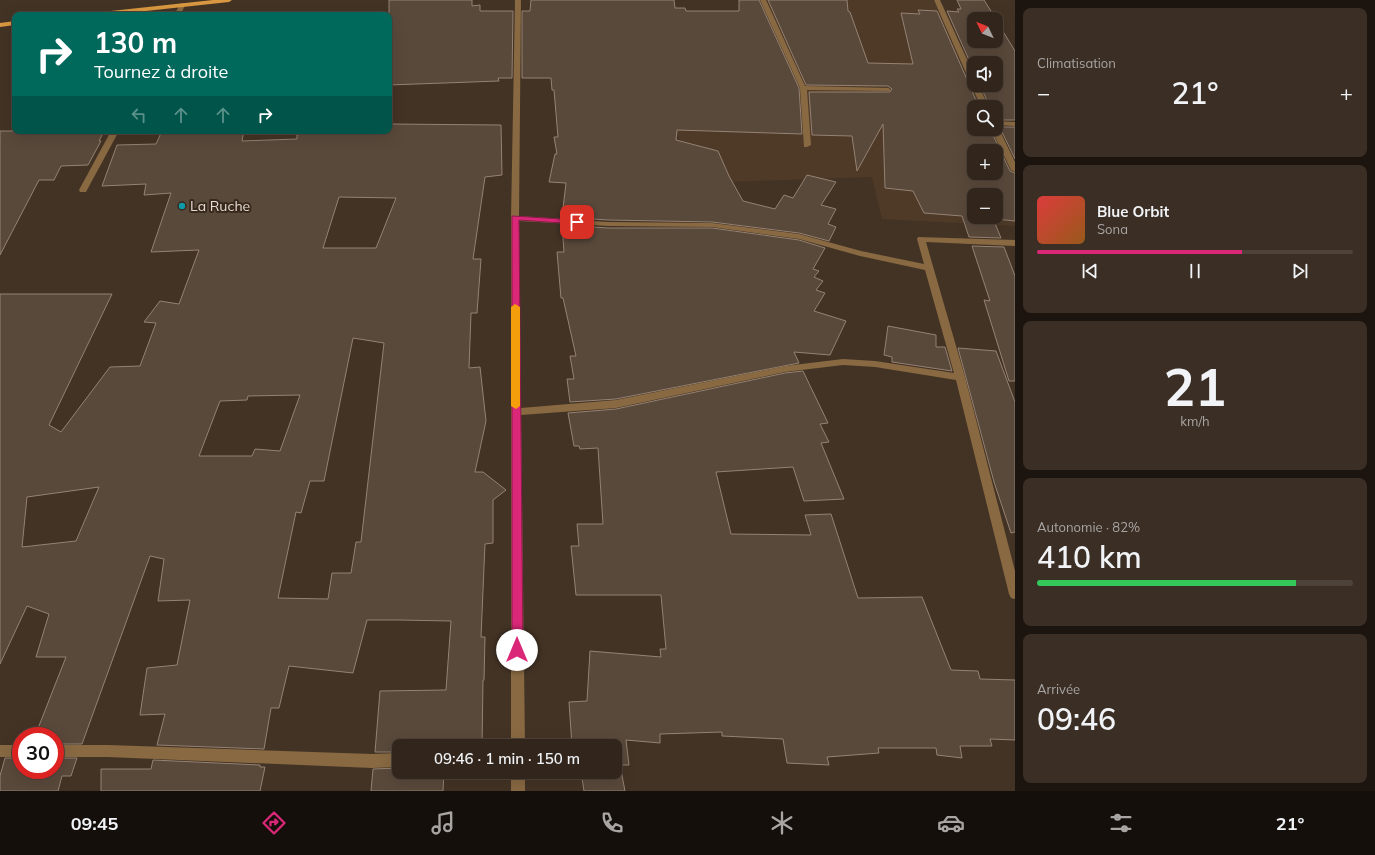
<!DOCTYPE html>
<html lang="fr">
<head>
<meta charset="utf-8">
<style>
  :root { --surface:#32261c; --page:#3a2e25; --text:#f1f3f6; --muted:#a8a5a3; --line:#4d433b; --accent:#db2777 }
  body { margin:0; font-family:Mulish,sans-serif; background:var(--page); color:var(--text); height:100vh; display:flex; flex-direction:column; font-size:15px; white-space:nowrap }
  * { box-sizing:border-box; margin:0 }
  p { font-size:13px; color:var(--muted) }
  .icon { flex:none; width:22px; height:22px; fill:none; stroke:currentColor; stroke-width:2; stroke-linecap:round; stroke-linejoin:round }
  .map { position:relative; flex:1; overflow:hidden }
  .side { display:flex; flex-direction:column; gap:8px; padding:8px; background:#1c150f; width:360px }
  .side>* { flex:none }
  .top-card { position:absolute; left:12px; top:12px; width:380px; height:122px; border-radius:8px; box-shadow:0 4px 16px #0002,0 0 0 1px var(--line); background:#00695c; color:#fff; overflow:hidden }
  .needle { width:26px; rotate:313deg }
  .buttons { position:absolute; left:967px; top:12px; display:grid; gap:8px }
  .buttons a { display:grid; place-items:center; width:36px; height:36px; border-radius:8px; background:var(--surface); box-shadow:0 4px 16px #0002,0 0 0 1px var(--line); font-size:20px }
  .speed { position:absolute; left:12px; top:727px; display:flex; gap:8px; font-size:20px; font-weight:700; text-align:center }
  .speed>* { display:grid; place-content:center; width:52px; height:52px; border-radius:50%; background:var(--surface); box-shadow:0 4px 16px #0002,0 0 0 1px var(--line); line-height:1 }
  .speed .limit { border:6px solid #d22; background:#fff; color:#111 }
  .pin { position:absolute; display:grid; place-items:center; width:34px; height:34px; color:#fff; margin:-17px; border-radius:8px; box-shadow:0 2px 6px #0006 }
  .me { position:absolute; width:44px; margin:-22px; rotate:0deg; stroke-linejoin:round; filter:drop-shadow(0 0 3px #0008) }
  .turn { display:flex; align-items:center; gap:14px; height:84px; padding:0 16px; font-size:18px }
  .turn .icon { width:52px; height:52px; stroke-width:2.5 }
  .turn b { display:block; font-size:28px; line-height:34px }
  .lanes { display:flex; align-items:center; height:38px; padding:0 16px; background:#0003; justify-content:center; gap:20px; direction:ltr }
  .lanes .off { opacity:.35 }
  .big { font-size:30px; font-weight:600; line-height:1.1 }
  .side .tile { flex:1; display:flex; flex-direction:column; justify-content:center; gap:6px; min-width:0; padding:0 14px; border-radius:8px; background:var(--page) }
  .side .dial { align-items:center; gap:0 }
  .dial b { font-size:52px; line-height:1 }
  .song { display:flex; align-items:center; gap:12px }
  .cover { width:48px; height:48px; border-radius:6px; background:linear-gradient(135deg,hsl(0 70% 55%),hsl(30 70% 35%)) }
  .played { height:4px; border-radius:2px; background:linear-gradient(90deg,var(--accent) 65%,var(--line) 65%) }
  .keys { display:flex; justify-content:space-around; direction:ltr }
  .heat { display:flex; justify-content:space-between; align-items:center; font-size:22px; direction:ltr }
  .charge { height:6px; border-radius:3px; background:linear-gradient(90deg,#34c759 82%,var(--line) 0) }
  .trip { position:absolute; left:392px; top:739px; width:230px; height:40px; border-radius:8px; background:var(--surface); box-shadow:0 4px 16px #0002,0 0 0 1px var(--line); font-weight:600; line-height:40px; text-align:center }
  .menu { display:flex; height:64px; justify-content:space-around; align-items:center; background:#140f0b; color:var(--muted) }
  .menu .icon { width:28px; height:28px }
  .menu .current { color:var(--accent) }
  .menu b { font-size:18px; color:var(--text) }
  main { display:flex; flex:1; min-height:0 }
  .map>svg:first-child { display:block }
  .built { fill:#4f3a28; fill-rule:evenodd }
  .building { fill:#59493b; stroke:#958273; fill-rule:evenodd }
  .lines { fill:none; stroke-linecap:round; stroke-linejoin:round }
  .minor { fill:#886942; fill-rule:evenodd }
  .major { fill:#d99841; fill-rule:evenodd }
  .route { fill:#db2777; stroke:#8e194d }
  .slow { fill:#f59e0b }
  .culture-dot { fill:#0f9aa8; stroke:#38291c; stroke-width:1.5 }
  .labels { text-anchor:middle; stroke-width:4; stroke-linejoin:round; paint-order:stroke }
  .poi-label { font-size:14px; fill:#e6dbd3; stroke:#38291c; text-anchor:start }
</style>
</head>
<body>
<main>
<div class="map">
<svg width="1015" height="791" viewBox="0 0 1015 791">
  <rect width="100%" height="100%" fill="#433325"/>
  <!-- built -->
  <path class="built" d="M764 0H933L974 69V85H983L992 107H974V129H996V117L1015 169V226L882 219 872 177 699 183 664 105 714 20 769 21ZM974 151H996V173H974ZM974 195H996V217H974Z"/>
  <!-- building -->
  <path class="building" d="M389 0H472V6L480 5V11H513L512 78H498L499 81 389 85Z
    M531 0H674L675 8H685L686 11H739V0H759L799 88 802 134 677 130 676 140 718 151 729 176 743 201 775 209 784 195 793 198 807 175 836 182 821 205 836 209 828 224 836 227 829 241 799 233 712 222 608 220 562 217 566 183 549 182 555 154H557L554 137H558L554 90H552L551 78H522V11H530Z
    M768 0H847L848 11 850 12 868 63 913 64 901 13 920 14 918 10 937 11 979 107H974V129H990L1010 171 1015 173V221L996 219V221H994L1001 238 969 237 962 216 924 213 913 191 885 188 883 124 857 171 852 136 812 135 809 92H890L892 89 888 86 806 85ZM974 151H996V173H974ZM974 195H996V217H974Z
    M957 0H984L996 19H974V41H996V20L1015 51V120H996V107H990L980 85H996V63H974V71L947 11 959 12 957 9H961Z
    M389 124 501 125 502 175 485 177 473 259H481L477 313H471L469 368 480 367 486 421 475 472H483L506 490 493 500V543L485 544 481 637H485L484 680H483L482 746H399V752H375L380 691 446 690 451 621 400 620H367L353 673 289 666 279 708H271L264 749 157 745 165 714 140 715 147 668 177 665 190 600 158 601 164 559 150 556 82 744H55V736H35L66 657H36L49 614 27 606 0 664V294H112L49 425 61 432 110 367 140 366 156 323 144 322 160 301 179 304 199 250 151 252 171 193 144 195 146 184 102 186 117 145 156 144 162 131H244L242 141 297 139V135L303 134V131H389ZM339 197 396 198 376 248H323ZM353 338 384 343 361 542H356L351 573H332L328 599 278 598 296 512 301 513 310 481H324ZM300 395 280 451 255 449 252 456H199L220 401 247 400 248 396ZM99 487 76 541 22 547 27 497Z
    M998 127H1015V159L1000 128Z
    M0 131H104L99 141H101L88 165 61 166 54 180H39L0 255Z
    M562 225 608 228H712L799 240 825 248 813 269 819 271 814 277 823 281 816 290 825 293 814 311 846 321 830 355 794 352 799 363 616 399 570 402 567 379H574L570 356H576L563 298H561L557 252H564Z
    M972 246 1004 247 1015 276V381H1009L984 300 990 301Z
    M888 326 936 335V347H945L952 371 892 362V357L884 355Z
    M958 348 996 351 1015 402V532L1011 533 994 482Z
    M803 371 828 423 820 424 829 442 821 443 844 499 804 501 793 467 716 472 731 534 811 535 805 515 831 514 858 598 922 597 951 670 978 671 980 679 1015 680V740L990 739 992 746H960L962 758 937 755 936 748H878L879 753 827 757 829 765 787 763 783 739 722 736V732L660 734V743L626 740 629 765H620L625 791H584L581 772H615V746H572L569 702 587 701 590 651 661 657 660 649H666L661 595H576L571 546H579L577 524H603L598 448 580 449 579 446H574L568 413 616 409 785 373Z
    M5 758H21V770H55V758H77L71 776H62L58 791H0V776Z
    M153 760 260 765V767H265L260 791H101V769H151Z
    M399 768V772H444L443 791H371L373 769Z"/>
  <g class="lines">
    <!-- minor -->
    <path class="minor" d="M515 0H521L519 216 608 222 712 223 799 234 861 251 924 264 917 239 918 237 1015 240V246L926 242 965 377 1015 571V599L1011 598 1009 594 956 380 875 367 843 365 785 372 616 408 521 415 525 746H511V218ZM519 221 608 226 712 227 799 239 860 256 925 270 954 373 875 361 843 359 785 366 616 400 521 408Z
      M760 0H766L805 86 888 88 890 89V91L807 90 811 145 807 147H804L800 88Z
      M934 0H940L974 75V85H978L989 107H981Z
      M181 3 186 4 180 15H174Z
      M996 121 1015 122V126L996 125Z
      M996 127 999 129 1015 162V172L1011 170 991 129H996Z
      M111 131H119L87 190 86 192H80L79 190Z
      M0 745H21V757H0Z
      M55 745H108L372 754 399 753V767L372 768 108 757H55Z
      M511 772H525V791H511Z"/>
    <!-- major -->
    <path class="major" d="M213 0H232L229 2 109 15H89L92 13Z
      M15 21V25L0 27V23Z"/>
  </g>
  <!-- route -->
  <path class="route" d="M512 216 577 220 581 222 577 224 519 220 523 650 521 654 517 656 513 654 512 650Z"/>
  <!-- slow -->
  <path class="slow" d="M515 304 520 307V406L516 409 511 406V307Z"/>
  <!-- markers -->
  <circle class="culture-dot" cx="182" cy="206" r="4"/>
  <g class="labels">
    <!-- poi labels -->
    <g class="poi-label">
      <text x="190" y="211">La Ruche</text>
    </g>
  </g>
</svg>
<div class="buttons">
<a><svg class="needle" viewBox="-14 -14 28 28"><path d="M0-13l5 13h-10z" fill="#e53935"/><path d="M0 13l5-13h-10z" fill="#a8a5a3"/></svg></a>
<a><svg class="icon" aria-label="sound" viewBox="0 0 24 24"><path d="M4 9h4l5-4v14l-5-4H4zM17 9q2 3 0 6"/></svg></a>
<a><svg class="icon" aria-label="search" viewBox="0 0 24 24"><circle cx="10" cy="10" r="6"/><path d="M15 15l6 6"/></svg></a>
<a>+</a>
<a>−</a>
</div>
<div class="speed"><div class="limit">30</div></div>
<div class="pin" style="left:577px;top:222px;background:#d93025"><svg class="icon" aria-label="arrive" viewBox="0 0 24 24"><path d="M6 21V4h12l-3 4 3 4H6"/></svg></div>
<svg class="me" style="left:517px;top:650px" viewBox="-20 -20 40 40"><circle r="19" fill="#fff"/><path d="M0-13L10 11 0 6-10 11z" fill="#db2777"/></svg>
<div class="trip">09:46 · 1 min · 150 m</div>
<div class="top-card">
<div class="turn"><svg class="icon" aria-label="right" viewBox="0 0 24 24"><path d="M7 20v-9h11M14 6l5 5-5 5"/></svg><div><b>130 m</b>Tournez à droite</div></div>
<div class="lanes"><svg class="icon off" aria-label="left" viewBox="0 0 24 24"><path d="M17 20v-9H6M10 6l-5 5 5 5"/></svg><svg class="icon off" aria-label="ahead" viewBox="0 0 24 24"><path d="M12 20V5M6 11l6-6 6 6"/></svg><svg class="icon off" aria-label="ahead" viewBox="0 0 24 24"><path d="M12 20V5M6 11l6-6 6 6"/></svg><svg class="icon" aria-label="right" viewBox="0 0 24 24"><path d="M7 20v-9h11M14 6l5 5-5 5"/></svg></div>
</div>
</div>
<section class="side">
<div class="tile"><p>Climatisation</p>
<div class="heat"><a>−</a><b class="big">21°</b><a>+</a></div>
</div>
<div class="tile">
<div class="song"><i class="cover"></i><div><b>Blue Orbit</b><p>Sona</p></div></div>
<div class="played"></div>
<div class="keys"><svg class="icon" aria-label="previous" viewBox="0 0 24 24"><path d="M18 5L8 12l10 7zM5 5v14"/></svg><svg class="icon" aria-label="pause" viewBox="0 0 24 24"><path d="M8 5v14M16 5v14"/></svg><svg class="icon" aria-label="next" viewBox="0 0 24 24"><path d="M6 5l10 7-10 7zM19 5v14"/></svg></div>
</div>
<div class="tile dial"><b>21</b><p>km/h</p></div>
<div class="tile"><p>Autonomie · 82%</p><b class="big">410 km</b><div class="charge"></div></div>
<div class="tile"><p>Arrivée</p><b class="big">09:46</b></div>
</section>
</main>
<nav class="menu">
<b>09:45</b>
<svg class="icon current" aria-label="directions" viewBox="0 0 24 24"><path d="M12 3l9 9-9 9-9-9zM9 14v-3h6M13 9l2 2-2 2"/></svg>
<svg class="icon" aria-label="music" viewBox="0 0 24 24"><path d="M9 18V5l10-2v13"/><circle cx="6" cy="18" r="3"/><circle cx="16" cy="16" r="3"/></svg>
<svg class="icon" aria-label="phone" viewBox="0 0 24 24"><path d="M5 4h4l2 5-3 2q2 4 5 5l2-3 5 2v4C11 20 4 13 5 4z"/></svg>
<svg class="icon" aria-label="climate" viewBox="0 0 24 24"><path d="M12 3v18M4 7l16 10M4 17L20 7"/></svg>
<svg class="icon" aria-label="car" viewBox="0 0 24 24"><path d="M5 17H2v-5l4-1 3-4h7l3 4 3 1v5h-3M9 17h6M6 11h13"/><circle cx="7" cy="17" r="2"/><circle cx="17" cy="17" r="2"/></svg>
<svg class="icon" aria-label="filters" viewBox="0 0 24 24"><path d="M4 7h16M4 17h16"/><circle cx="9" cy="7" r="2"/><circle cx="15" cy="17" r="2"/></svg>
<b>21°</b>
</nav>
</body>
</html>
